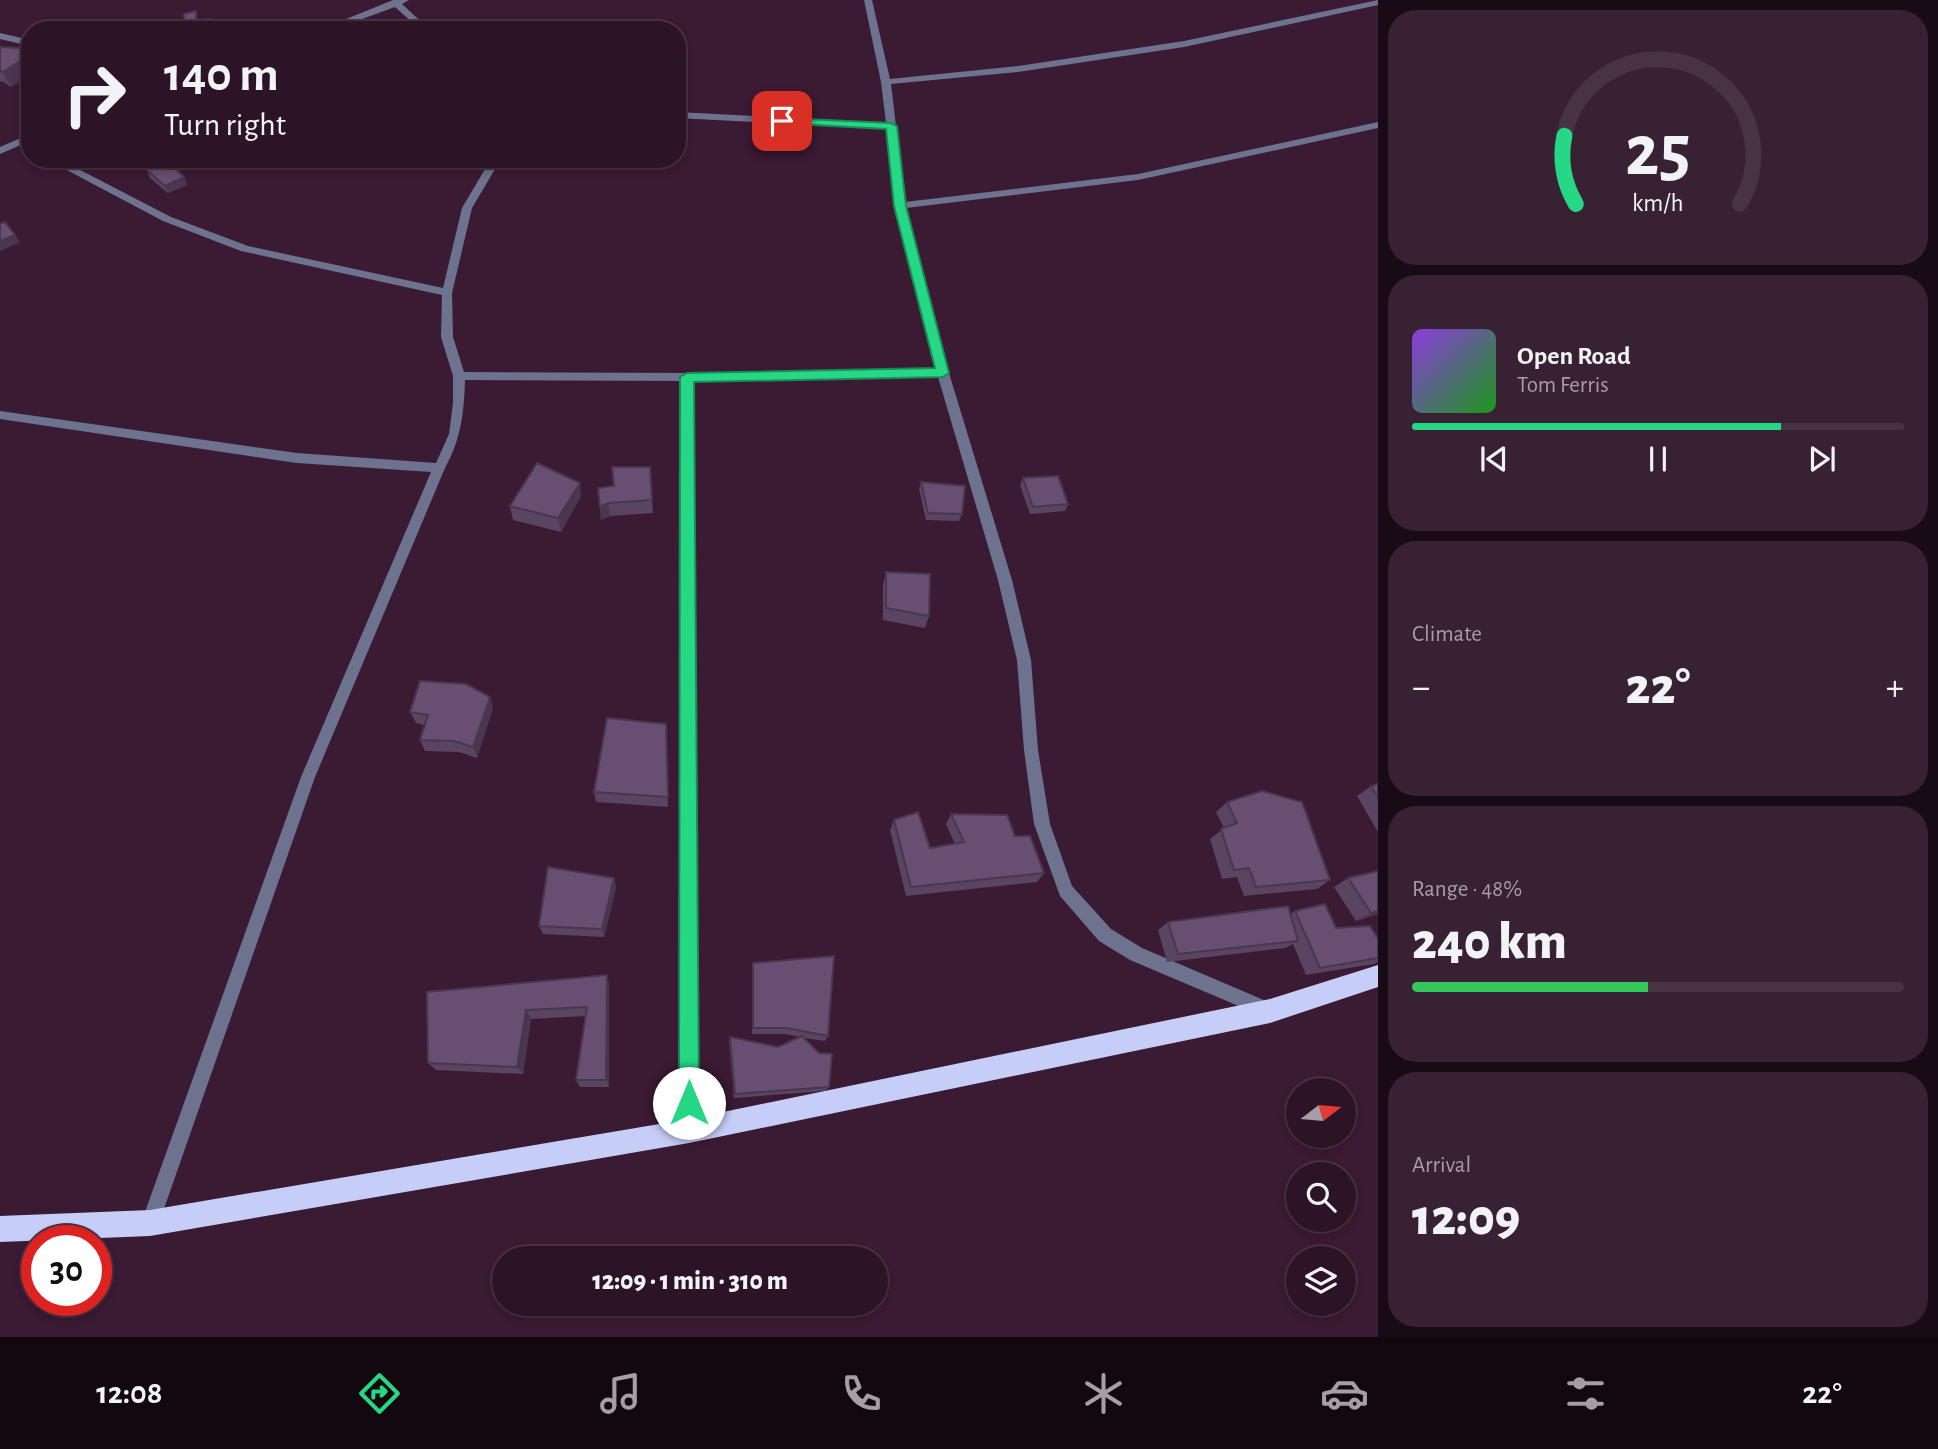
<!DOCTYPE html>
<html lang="en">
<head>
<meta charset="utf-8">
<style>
  :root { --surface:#2c1426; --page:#382132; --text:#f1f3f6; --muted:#a69ea7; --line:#483343; --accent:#26d886 }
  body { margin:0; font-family:"Alegreya Sans",sans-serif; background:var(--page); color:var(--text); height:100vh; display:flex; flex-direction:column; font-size:26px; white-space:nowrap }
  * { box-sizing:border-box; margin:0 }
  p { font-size:23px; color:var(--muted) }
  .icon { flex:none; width:38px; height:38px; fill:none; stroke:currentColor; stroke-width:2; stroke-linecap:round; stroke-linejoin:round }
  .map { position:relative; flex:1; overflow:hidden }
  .panel { display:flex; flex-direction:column; gap:10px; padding:10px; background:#180b15; width:560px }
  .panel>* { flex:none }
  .hud { position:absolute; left:21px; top:21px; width:665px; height:147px; border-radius:28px; box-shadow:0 4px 10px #0003,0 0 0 2px var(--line); background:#2c1426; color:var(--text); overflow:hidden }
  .needle { width:46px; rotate:74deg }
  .controls { position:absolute; left:1286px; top:1078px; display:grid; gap:14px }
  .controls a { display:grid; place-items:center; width:70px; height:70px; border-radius:50%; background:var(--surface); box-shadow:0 4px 10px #0003,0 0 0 2px var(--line); font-size:35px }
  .speed { position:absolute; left:21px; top:1225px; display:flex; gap:14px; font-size:35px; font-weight:700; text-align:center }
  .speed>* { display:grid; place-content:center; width:91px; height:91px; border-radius:50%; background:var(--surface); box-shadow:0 4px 10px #0003,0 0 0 2px var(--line); line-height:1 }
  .speed .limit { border:10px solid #d22; background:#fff; color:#111 }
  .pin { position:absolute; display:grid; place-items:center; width:60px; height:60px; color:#fff; margin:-30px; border-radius:14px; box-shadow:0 4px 10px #0006 }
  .me { position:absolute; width:77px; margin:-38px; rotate:0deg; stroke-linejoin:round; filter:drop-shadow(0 0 5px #0008) }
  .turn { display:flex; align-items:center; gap:24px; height:147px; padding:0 28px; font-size:32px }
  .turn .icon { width:91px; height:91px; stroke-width:2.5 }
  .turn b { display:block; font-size:49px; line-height:60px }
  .big { font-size:52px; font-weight:800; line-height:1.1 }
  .panel .tile { flex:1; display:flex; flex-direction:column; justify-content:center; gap:10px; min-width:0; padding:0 24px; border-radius:28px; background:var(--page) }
  .panel .dial { align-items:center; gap:0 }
  .dial svg { height:182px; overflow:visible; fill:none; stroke:var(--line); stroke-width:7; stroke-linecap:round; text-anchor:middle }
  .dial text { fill:var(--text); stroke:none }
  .song { display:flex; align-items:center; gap:21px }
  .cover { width:84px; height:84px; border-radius:10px; background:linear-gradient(135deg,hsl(270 70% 55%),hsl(120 70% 35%)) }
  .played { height:7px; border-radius:4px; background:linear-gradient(90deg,var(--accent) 75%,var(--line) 75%) }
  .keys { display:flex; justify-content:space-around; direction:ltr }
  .heat { display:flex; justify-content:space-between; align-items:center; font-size:38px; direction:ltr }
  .charge { height:10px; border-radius:5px; background:linear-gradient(90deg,#34c759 48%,var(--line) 0) }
  .trip { position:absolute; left:492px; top:1246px; width:396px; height:70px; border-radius:35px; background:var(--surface); box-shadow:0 4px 10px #0003,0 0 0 2px var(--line); font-weight:800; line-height:70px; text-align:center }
  .tab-bar { display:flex; height:112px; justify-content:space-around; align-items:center; background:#12080f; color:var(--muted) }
  .tab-bar .icon { width:49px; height:49px }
  .tab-bar .on { color:var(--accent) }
  .tab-bar b { font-size:32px; color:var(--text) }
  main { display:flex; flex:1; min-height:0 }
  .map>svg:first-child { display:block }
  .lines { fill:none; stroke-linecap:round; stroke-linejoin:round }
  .minor { fill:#6d728e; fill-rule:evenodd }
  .trunk { fill:#c6cef8; fill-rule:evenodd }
  .wall { fill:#594462 }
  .shaded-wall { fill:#493750 }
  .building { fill:#684f72; stroke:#493750; stroke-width:2 }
  .route { fill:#26d886; stroke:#198c57; stroke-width:2 }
</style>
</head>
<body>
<main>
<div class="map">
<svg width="1378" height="1337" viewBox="0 0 1378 1337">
  <rect width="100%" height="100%" fill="#3b1a33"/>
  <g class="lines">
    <!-- minor -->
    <path class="minor" d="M393 0H409L402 4 430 30H421L395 7 332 30H319Z
      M864 0H872L890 79 1018 66 1184 41 1378 0V5L1184 47 1018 72 891 84 905 202 1138 174 1378 122V128L1138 180 906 208 949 373 1012 580 1031 660 1038 750 1050 824 1072 886 1111 929 1142 948 1273 1004 1275 1010 1273 1016 1267 1018 1130 960 1099 941 1060 896 1034 824 1024 750 1017 660 998 580 938 377 693 381 698 1131 695 1137 689 1140 683 1137 680 1131 681 381 465 380C464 413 461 439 445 468L315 777 159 1223 157 1230 150 1232 143 1230 141 1223 301 777 431 472 297 463 0 419V411L297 453 436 463 449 434 453 403V376L441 337 442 295 241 251 163 221 46 159H59L171 217 248 246 443 288 462 208 491 159H501L472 208 452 293 453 337 464 372 687 373 936 369 895 206 886 129 677 118V112L886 123 881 82Z
      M0 33 30 40V46L0 39Z
      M30 134V141L0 154V147Z"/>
    <!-- trunk -->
    <path class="trunk" d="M1378 965V987L1270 1023 689 1143 150 1236 0 1242V1216L150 1210 689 1119 1270 999Z"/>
  </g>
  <!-- wall -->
  <path class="wall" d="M0 47 30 56V75L11 87 2 81 0 82Z
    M147 170 184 177 187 185 168 193 150 178Z
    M1023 478 1068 504 1065 511 1030 514 1020 485Z
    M921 482 962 514 959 521 926 520 919 489Z
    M598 488 652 500 653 513 610 516 601 520Z
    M581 496 561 532 513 520 510 506Z
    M886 572 929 616 925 628 883 620V585Z
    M493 708 477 758 459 752 425 751 420 740 425 725 416 723 410 712Z
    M666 724 668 807 596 802 594 792Z
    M1378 784V832L1357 796 1371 786Z
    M1227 802 1330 880 1317 889 1244 896 1237 877 1222 879 1210 839 1224 828 1216 812Z
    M951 814 1015 836 1044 873 1037 882 906 896 890 830 894 820 930 848 955 844 946 824Z
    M614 878 616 887 604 937 543 934 539 926Z
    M1348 878 1378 914 1356 921 1334 887Z
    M1295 911 1336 928 1378 939V962L1374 964 1306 975 1293 944 1285 948 1167 962 1158 930 1168 922 1290 914Z
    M753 963 828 1036 825 1041 804 1038 829 1087 825 1091 734 1098 729 1042 730 1037 778 1047 800 1037 785 1034H752V970Z
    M607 975 609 985V1087H580L576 1080 586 1016 531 1019 523 1074 436 1070 428 1063 427 992Z"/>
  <!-- shaded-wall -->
  <path class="shaded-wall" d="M212 19 215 27V30H212Z
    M29 55 30 75 11 87 3 72Z
    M184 177 187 185 168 193 165 186Z
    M15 235 20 242 0 251V241Z
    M580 483 581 496 561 532 558 518Z
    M608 503 610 516 601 520 600 507Z
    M490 697 493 708 477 758 473 747Z
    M614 878 616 887 604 937 602 929Z
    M1378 911V914L1356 921 1371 913Z
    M607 975 609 985V1087L606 1080Z
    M526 1010 531 1019 523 1074 517 1067Z"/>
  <!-- building -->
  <path class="building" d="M196 11V20L212 19V30H184V14Z
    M0 47 20 48 29 55 3 72 0 70Z
    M167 160 184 177 165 186 147 170Z
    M5 222 15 235 0 241V224Z
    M537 463 580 483 558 518 510 506Z
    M612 467H650L652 500 608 503 600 507 598 488 614 486Z
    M1058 476 1068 504 1033 507 1023 478Z
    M921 482 965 486 962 514 928 513Z
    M886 572 930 574 929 616 886 608Z
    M420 681 466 684 490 697 473 747 454 741 420 740 428 715 410 712Z
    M607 718 666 724 668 797 594 792Z
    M1378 784V798L1371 786Z
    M1262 791 1302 802 1330 880 1256 887 1249 868 1234 870 1221 829 1237 823 1227 802Z
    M918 812 930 848 964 842 951 814 1007 815 1015 836H1030L1044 873 911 887 894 820Z
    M548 867 614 878 602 929 539 926Z
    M1378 871V911L1371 913 1348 878Z
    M1325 904 1336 928 1370 926 1378 939V958L1320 968 1295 911Z
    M1288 906 1298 941 1178 954 1168 922Z
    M834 956 828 1036 787 1028H753V963Z
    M607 975 606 1080H576L587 1007 526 1010 517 1067 428 1063 427 992Z
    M802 1036 819 1053 832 1054 829 1087 735 1094 730 1037 778 1047Z"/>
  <!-- route -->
  <path class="route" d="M782 118 891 123 897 126 906 206 949 373 943 377 694 382 699 1103 696 1110 689 1113 682 1110 679 1103 680 377 687 373 935 368 894 206 886 129 778 123V119Z"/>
</svg>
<div class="controls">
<a><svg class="needle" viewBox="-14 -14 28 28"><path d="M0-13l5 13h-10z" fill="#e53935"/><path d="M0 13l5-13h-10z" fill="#a69ea7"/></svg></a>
<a><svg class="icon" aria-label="search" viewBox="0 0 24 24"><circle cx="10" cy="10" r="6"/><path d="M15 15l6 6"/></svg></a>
<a><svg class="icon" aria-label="layers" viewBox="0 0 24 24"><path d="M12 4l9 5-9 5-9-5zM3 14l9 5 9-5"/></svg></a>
</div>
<div class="speed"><div class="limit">30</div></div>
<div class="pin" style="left:782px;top:121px;background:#d93025"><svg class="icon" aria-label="arrive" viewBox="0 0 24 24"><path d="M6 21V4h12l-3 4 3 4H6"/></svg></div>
<svg class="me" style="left:689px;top:1103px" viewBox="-20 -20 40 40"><circle r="19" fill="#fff"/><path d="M0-13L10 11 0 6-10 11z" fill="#26d886"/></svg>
<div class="trip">12:09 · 1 min · 310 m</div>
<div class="hud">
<div class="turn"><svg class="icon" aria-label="right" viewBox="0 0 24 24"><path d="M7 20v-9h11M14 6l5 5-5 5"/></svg><div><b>140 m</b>Turn right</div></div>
</div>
</div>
<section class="panel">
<div class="tile dial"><svg viewBox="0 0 100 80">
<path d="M14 69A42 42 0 1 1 86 69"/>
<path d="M14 69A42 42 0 0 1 9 39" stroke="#26d886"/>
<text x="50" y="56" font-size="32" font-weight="700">25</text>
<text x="50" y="72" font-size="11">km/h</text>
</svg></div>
<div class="tile">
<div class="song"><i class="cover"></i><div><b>Open Road</b><p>Tom Ferris</p></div></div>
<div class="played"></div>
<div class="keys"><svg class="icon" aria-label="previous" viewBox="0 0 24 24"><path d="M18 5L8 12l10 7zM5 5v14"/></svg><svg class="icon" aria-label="pause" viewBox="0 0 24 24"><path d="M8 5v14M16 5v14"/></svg><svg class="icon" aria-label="next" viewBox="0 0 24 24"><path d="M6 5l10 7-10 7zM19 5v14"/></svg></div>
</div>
<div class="tile"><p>Climate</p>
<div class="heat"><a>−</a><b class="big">22°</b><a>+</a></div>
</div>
<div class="tile"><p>Range · 48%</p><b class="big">240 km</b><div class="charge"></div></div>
<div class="tile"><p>Arrival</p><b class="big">12:09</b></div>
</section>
</main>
<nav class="tab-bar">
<b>12:08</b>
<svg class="icon on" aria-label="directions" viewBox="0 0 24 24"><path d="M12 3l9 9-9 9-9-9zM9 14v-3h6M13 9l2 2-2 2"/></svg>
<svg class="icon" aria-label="music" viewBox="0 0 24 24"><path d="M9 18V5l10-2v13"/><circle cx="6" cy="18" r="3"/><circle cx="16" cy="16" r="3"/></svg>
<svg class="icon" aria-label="phone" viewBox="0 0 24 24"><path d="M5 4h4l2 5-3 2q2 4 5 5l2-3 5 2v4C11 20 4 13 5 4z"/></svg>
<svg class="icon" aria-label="climate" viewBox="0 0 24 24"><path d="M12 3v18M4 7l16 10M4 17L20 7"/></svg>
<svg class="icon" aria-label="car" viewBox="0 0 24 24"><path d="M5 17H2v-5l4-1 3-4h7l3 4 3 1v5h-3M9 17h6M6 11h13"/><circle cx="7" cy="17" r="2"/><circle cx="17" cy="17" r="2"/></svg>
<svg class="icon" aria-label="filters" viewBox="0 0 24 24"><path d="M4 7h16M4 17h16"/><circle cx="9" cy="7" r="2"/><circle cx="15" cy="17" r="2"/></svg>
<b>22°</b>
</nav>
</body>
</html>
